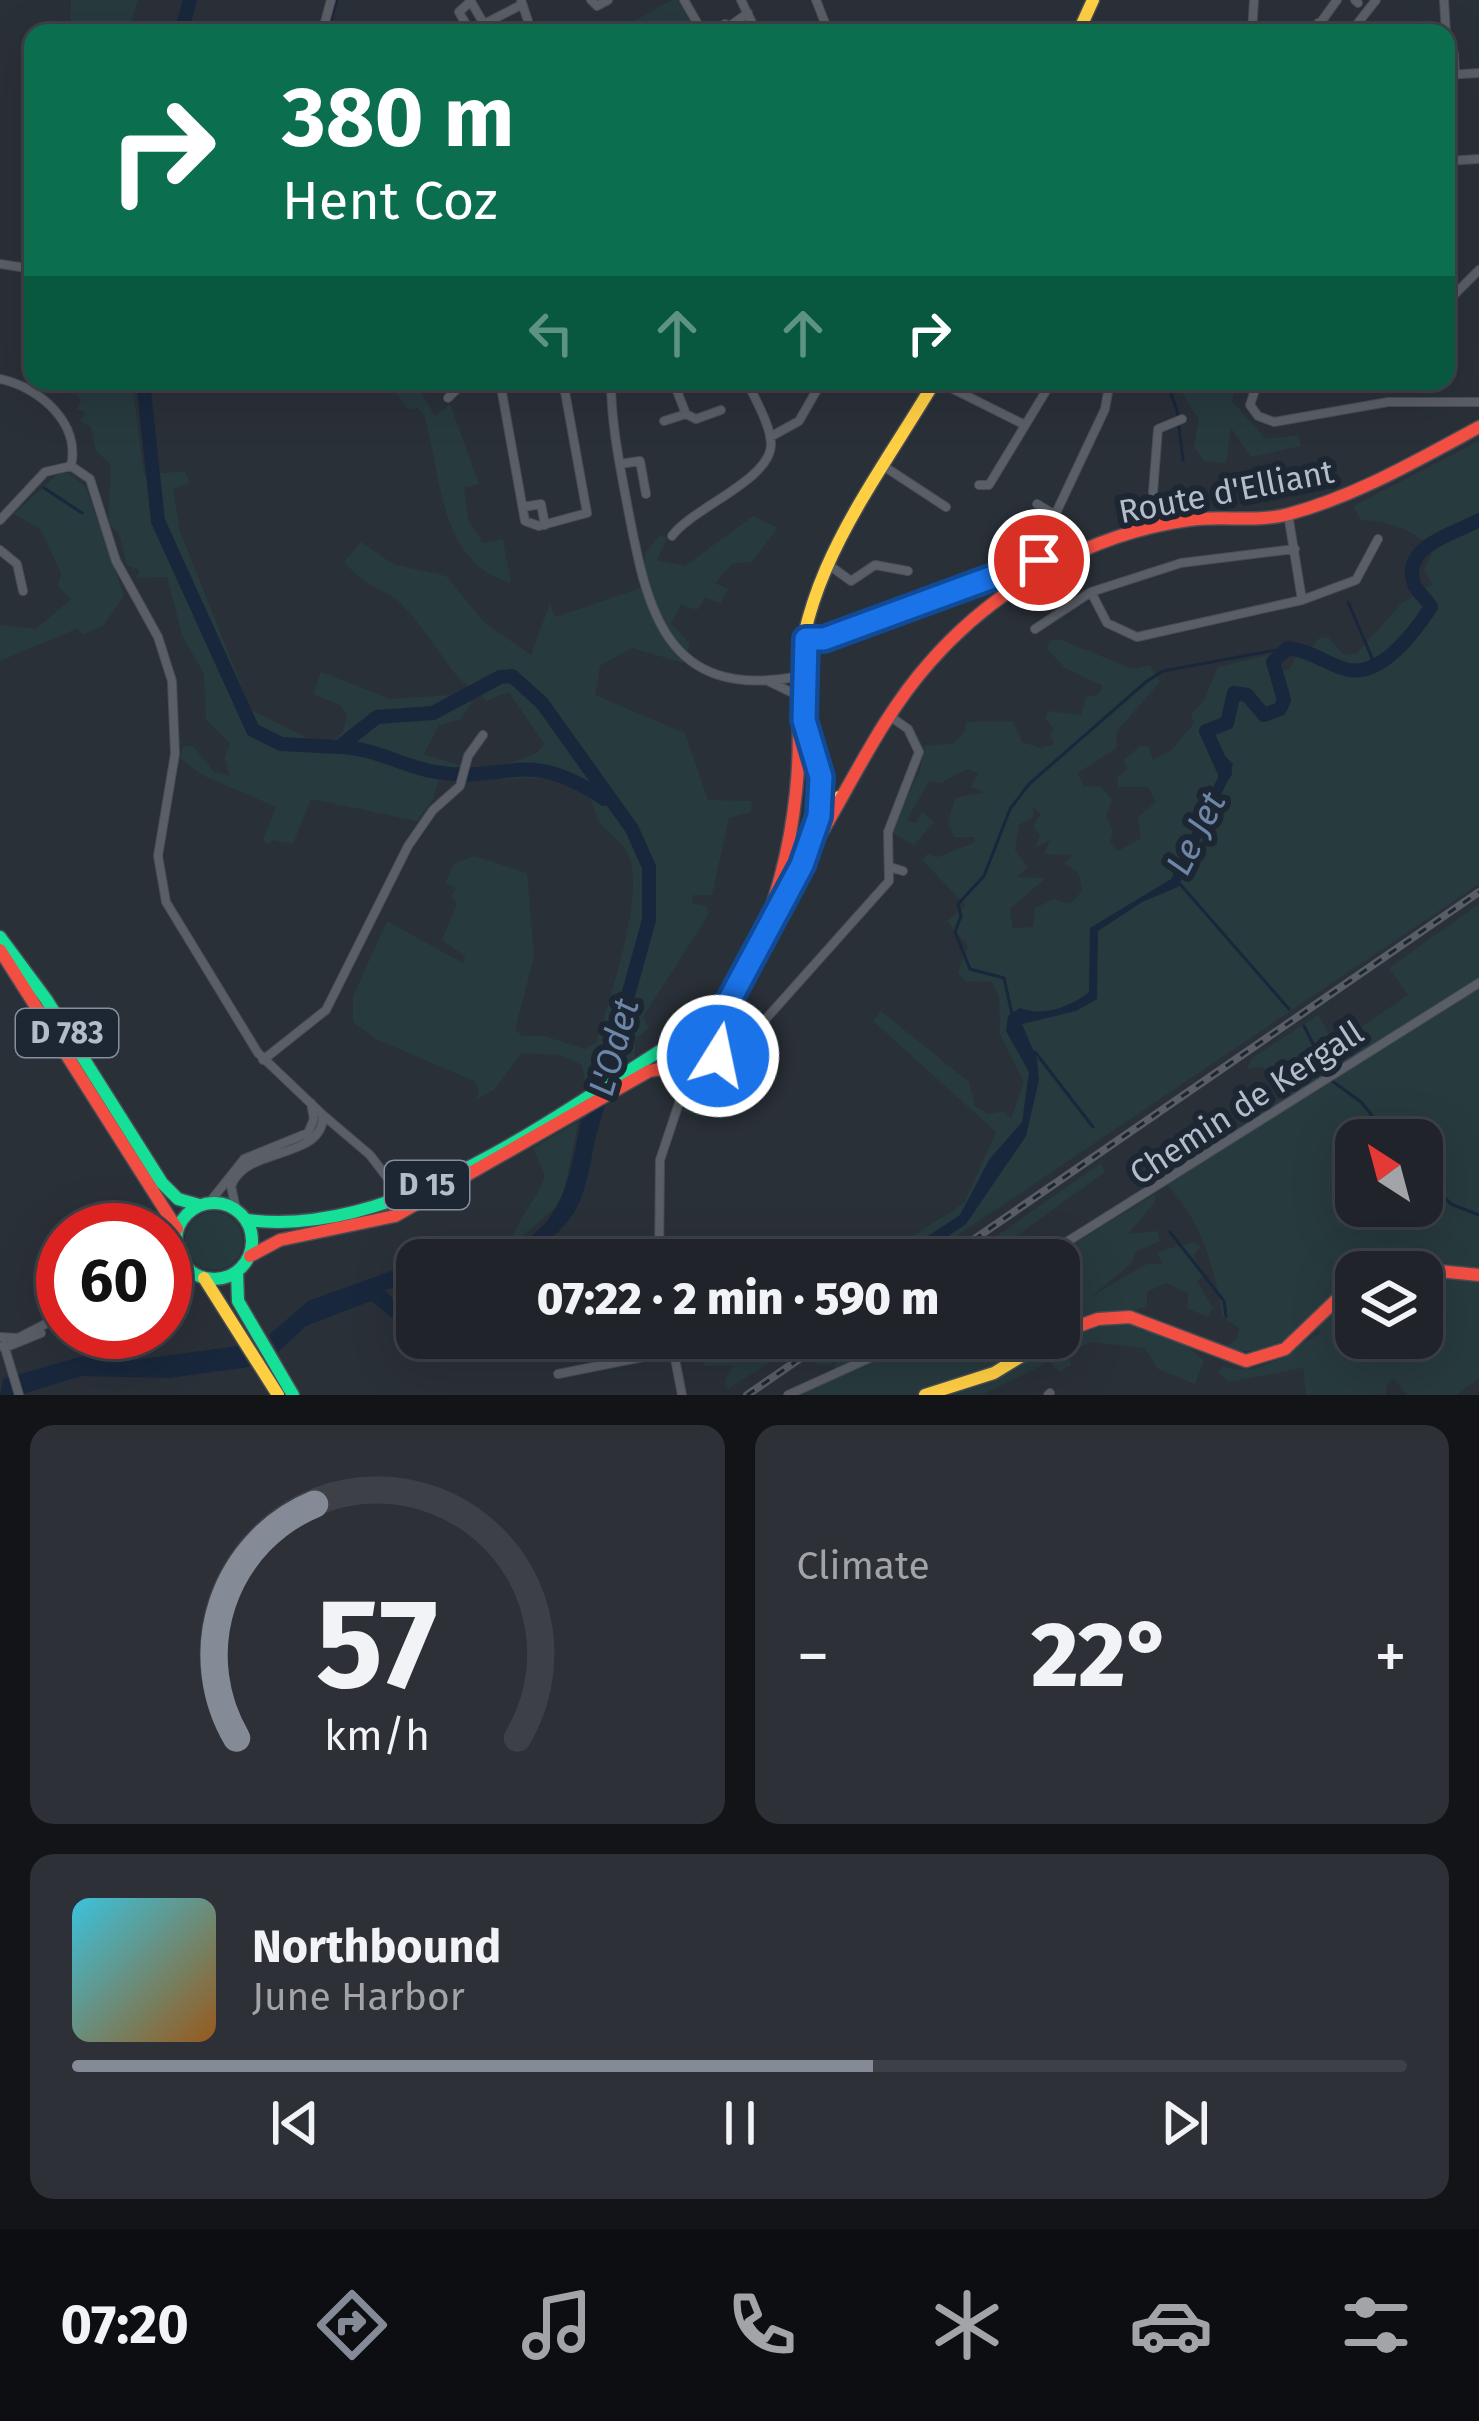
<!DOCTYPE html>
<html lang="en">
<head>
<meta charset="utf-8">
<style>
  :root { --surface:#20242a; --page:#2d3036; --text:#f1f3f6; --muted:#a2a4a8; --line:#3d4147; --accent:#848b96 }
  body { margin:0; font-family:"Fira Sans",sans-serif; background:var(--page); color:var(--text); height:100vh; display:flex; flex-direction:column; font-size:45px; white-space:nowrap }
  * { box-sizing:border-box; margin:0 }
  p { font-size:39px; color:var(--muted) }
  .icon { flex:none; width:66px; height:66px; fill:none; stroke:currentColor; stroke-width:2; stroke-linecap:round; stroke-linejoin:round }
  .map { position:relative; height:1395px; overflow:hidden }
  .details { display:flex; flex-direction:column; gap:30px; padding:30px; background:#121417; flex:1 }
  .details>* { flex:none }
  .hud { position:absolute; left:24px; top:24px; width:1431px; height:366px; border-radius:24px; box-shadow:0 12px 48px #0002,0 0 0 3px var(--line); background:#0b6e4f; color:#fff; overflow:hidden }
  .needle { width:78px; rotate:324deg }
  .controls { position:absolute; left:1335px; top:1119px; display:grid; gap:24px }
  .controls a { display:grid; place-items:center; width:108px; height:108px; border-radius:24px; background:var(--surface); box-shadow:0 12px 48px #0002,0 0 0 3px var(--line); font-size:60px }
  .speed { position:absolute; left:36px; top:1203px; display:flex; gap:24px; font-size:60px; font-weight:700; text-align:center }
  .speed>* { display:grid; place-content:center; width:156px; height:156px; border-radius:50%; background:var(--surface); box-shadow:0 12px 48px #0002,0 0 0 3px var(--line); line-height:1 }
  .speed .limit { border:18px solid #d22; background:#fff; color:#111 }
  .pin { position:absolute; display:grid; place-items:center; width:102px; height:102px; color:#fff; margin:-51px; border:6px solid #fff; border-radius:50%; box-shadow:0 3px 12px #0007 }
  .me { position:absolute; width:132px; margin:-66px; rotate:10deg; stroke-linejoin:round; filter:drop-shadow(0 0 9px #0008) }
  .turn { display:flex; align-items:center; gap:42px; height:252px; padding:0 60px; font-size:54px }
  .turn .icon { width:156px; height:156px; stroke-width:2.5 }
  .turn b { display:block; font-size:84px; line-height:102px }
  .lanes { display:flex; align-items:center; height:114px; padding:0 60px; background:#0003; justify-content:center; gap:60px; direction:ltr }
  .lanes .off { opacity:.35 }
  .big { font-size:90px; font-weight:800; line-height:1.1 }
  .details .card { flex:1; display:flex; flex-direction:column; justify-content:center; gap:18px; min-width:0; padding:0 42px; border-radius:24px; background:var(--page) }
  .details .dial { align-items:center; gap:0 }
  .dial svg { height:312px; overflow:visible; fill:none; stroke:var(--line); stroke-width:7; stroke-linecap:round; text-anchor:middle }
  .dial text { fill:var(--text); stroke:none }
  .song { display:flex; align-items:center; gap:36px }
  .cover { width:144px; height:144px; border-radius:18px; background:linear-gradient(135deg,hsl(190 70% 55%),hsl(30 70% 35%)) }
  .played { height:12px; border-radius:6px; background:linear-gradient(90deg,var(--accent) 60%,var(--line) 60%) }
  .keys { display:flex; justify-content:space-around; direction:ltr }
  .heat { display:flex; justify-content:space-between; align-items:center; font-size:66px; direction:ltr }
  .details .tiles { flex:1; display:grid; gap:30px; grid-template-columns:1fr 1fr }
  .card:last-child { grid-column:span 2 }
  .trip { position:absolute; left:396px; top:1239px; width:684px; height:120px; border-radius:24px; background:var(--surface); box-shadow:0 12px 48px #0002,0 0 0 3px var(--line); font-weight:800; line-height:120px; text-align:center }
  .menu { display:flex; height:192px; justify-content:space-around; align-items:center; background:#0d0e11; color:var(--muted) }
  .menu .icon { width:84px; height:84px }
  .menu .on { color:var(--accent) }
  .menu b { font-size:54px; color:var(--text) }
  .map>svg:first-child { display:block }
  .green { fill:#273a3e; fill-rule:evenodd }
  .water { fill:#19273c }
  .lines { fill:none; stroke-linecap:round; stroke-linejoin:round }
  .stream { stroke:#19273c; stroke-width:3 }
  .river { stroke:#19273c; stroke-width:14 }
  .street-casing { stroke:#484c55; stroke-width:10 }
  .fast-casing { stroke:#484c55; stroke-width:15 }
  .slow-casing { stroke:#484c55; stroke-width:15 }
  .jam-casing { stroke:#484c55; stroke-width:15 }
  .street { stroke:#5a5e66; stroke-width:8 }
  .fast { stroke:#16e098; stroke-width:12 }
  .slow { stroke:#ffcf43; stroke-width:12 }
  .jam { stroke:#f24e42; stroke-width:12 }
  .rail-casing { stroke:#595d64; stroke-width:8 }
  .rail { stroke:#1d2633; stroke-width:3; stroke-dasharray:9; stroke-linecap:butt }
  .route-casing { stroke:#114b97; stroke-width:30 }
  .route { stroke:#1a73e8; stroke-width:21 }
  .labels { text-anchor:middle; stroke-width:12; stroke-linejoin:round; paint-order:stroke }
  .shield { fill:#1d2633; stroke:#878f9c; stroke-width:3 }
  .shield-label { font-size:30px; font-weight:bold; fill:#b4bcc9 }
  .street-label { font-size:33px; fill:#b4bcc9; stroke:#1d2633 }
  .water-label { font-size:36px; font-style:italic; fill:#6d86a8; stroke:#1d2633 }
</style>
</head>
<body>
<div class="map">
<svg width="1479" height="1395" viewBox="0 0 1479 1395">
  <rect width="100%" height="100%" fill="#2a3038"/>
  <!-- green -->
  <path class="green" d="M71 0H138L128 33H70Z
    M672 0H678L696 33H612Z
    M79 381H132L144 475 185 471 190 482 173 490 180 531 251 710 316 742H331L343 732 347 714 340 705 313 694 321 672 390 699 464 694 472 703 460 720 439 725 424 754 462 766 459 779H439L433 799 417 821 311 799 293 844 272 840 267 845 263 839 276 807 204 776 180 759 183 746H193L214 772 230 776 225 758 230 743 206 720 204 674 182 635 167 577 137 578 139 570 127 565 119 533 108 524 111 465 96 451 91 427 80 421 86 413 77 409 81 401 74 390Z
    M387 381H414L435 416 450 404 479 484 464 487 468 519 483 543 503 539 511 583C438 563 442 475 424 416L418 408 408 409Z
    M1174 381H1238L1232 401 1266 439 1298 435 1301 446 1251 457 1231 428 1226 463 1204 461 1194 447 1199 419Z
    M1479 441V884L921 1260H876L964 1203 996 1132 873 1021 881 1011 969 1082 975 1106 988 1114 1003 1111 1011 1119 1024 1082 1000 1034 999 996 992 982 965 981 958 972 968 946 947 921 966 906 923 861 927 854 938 857 975 842 974 837H954L948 821 955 798 985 792 971 787 978 773 967 769 941 783 929 781 907 820 916 823 922 812 934 822 914 845 891 832 920 770 925 746 954 743 965 731 966 722 1013 721 1022 742 1041 748 1054 744 1050 734 1054 729 1045 719 1048 711 1081 715 1086 697 1099 694 1103 686 1065 668 1047 649 1050 641 1059 639 1133 669 1150 665 1160 682 1117 731 1116 748 1078 773 1083 786 1102 787 1112 800 1106 816 1113 831 1110 843 1118 851 1141 838 1138 817 1156 802 1148 787H1117L1118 777 1128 768 1123 761 1140 746 1149 747 1153 760 1173 749 1194 723 1191 714 1204 700 1218 667 1267 655 1281 671 1289 670 1297 655 1304 657 1318 639 1328 637 1344 655 1357 653 1401 604 1432 584 1424 570 1433 551C1414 529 1389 521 1361 520L1353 506ZM1033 807 1041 814 1033 826 1040 835 1035 848 1050 840 1044 854 1073 855 1065 863 1079 874 1082 891 1070 904 1054 899 1035 908 1033 927 1013 928 1010 909 1046 878 1017 877 1028 867 1015 850 1019 825 1034 816Z
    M63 469 86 487 124 596 103 626 84 634 76 629 0 661V625L36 629 71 599 58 586 61 573 41 530 14 514Z
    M753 516 778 528 751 562 732 564 715 583 728 589 721 603 705 598 697 610 681 605 671 623 690 644 683 663 632 648 600 666 595 695 685 733 708 800 752 801 751 812 729 818 712 895H693L692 903 706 906 709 914 643 1017 649 1028 635 1040V1057L585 1084 582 1065 559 1055 522 1053 494 1090 475 1100 479 1091 474 1081 376 1039 353 1022V996L387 921 463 963 465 956 442 940 457 903 451 896 456 888 445 883 454 864 474 856 527 873 534 957 515 1030 523 1036H545L585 1049 596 1043C609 999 645 897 629 857 622 839 610 836 600 823 595 816 595 804 589 798 566 772 534 779 503 779L502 766 537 753 544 744 509 692 486 701C478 689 466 687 457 676 441 657 411 607 390 595 372 586 358 579 344 562L361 542 393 564 446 576 483 621 531 655 550 603 555 617 644 587 645 553 660 535 667 538 657 560 685 566Z
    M1479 904V1378L1457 1395H1407L1394 1379 1387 1385 1386 1395H1306L1303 1368 1229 1382 1218 1373 1222 1367C1268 1378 1287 1349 1321 1333L1312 1318C1287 1343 1260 1358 1224 1347L1236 1340 1239 1328 1222 1316C1216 1269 1199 1217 1166 1184L1284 1095 1263 1067 1246 1069 1252 1058 1318 1015 1344 1059 1356 1054 1349 1035 1408 995 1389 968ZM1356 1140H1422V1206H1356ZM1356 1272H1422V1338H1356Z
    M729 1063 742 1094 706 1119 682 1111 691 1092Z
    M578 1122 562 1202 512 1245C514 1218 547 1189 544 1173 541 1164 535 1155 533 1148Z
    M1101 1163 1105 1172 983 1260H962Z
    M1155 1194V1202L1128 1234 1158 1231 1160 1241 1136 1252 1131 1264 1090 1297 1147 1264H1163L1157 1252 1194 1242 1201 1246 1193 1256 1204 1276 1197 1281 1213 1308 1207 1317 1187 1308 1189 1294 1166 1283 1147 1292V1307L1133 1310V1322L1142 1331C1170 1323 1185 1346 1204 1360L1195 1384 1158 1369 1145 1348 1091 1342 1069 1352 1071 1365 1060 1372 1049 1362 982 1395H797L834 1369 838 1357 830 1365 814 1364 846 1338H1059V1260H1047Z
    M185 1241a29 29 0 1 1 58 0a29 29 0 1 1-58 0Z
    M675 1338H808L728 1389 725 1381 733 1365 705 1366 700 1358 680 1354Z"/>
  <!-- water -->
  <path class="water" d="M1225 756 1233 764 1229 778 1178 887 1142 902 1098 931 1097 999 1076 1011 1022 1024 1037 1059 1039 1080 1026 1136 966 1224 913 1260H892L960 1215 989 1160 1022 1122 1029 1072 1006 1031 1008 1016 1020 1008C1042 1017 1071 1007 1089 992L1090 928 1171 879 1219 775 1217 761Z
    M604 1107C592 1138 592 1178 577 1207 550 1258 495 1260 446 1260 464 1256 485 1256 502 1251 564 1231 570 1174 581 1120Z
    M405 1266 417 1268V1283L384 1290 403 1308 417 1311V1325L396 1321 371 1301 306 1326 278 1352 269 1335 308 1301Z
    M238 1346 250 1367 169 1378 81 1376 20 1395H0L3 1379 83 1356 134 1360Z"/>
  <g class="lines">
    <!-- stream -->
    <path class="stream" d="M327 33 337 0
      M1166 381 1177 410 1183 460
      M44 488 82 513
      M1348 602 1375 665
      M1180 884 1289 1009
      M1012 1014 1004 978 970 969 955 932 961 916 958 904 984 876 1010 809 1029 784 1147 681 1163 671 1281 649
      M1304 1026 1327 1072
      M1035 1052 1093 1127
      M1332 1081 1361 1102 1392 1140
      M1422 1174 1451 1204 1479 1215
      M1170 1232 1224 1301 1226 1316"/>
    <!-- river -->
    <path class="river" d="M181 33 190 0
      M143 381 158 521 253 730 281 744 339 747 377 717 433 713 500 677 512 676 542 703 632 829 649 867V920L591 1129
      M339 747C374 748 398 764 430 771 507 786 522 744 604 799
      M1225 773 1206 731 1227 723 1234 693 1247 695 1264 715 1280 709 1284 700 1273 662 1288 648C1310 651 1322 661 1342 668 1378 682 1414 633 1431 607 1427 599 1417 592 1414 584 1400 545 1458 533 1479 520"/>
    <defs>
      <path id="street" d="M470 0 484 24 521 5
        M521 0 532 33
        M591 0 597 6 608 0
        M684 0 703 33
        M741 0 757 33
        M816 0 829 33
        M1355 0 1358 3
        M1444 0 1446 33
        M471 1 459 12 471 33
        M1318 23 1337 33
        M322 33 331 0
        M710 33 725 24
        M720 33 748 13
        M1252 33 1254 0
        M1313 33 1337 0
        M1350 33 1376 0
        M1446 51 1454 54 1455 74
        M1446 75 1479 73
        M1446 161 1479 159
        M0 264 33 269
        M1446 303 1479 270
        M0 379C39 387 81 423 71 466
        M490 381 508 387 551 381
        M611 381C611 424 620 466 628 509 647 609 665 700 795 677
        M937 381 1025 425
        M1258 381 1250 405 1258 416 1274 422 1388 402H1479
        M501 387 525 521 539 526 587 513 563 381
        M35 393 39 381
        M448 398 465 381
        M686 414 696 419 721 410
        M664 421 686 414 673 381
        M770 437 799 421 822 381
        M620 464 640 461 646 494
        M71 466 90 479 116 561 158 637 172 681 175 754 158 856 166 902 258 1053 323 1115C324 1161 246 1145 231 1186L236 1209
        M885 467 946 507
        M979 485H989L1052 381
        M1037 504 1055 515 1105 409 1110 381
        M523 507 541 504 545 525
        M1288 514 1302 600 1137 637 1107 623 1091 592 1181 563 1295 549
        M0 520 45 472 71 466
        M1157 526 1153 492 1158 429 1182 419
        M672 536C692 508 770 480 771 445 771 425 755 400 747 381
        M0 550 17 564 23 591
        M829 565 851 581 875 565 908 571
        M1302 600 1356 580 1378 539
        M1035 629 1091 592
        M800 638 824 639 1037 560 1047 567
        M770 682 795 694
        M890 867 903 871
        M263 1060 326 1010 408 846 433 810 460 786 468 756 483 735
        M716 1061 739 1049 889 881 888 832 919 752 908 729 891 717
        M323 1115 370 1155 402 1197
        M209 1203 244 1159 308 1133 314 1119 311 1103
        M165 1247 176 1235
        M659 1260 660 1160 689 1073
        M1038 1260 1479 983
        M165 1264 188 1269
        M0 1337 18 1338 63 1315
        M671 1338 682 1395
        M4 1345 19 1395
        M4 1348 41 1333
        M558 1374 673 1351
        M788 1395 914 1338
        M1048 1395 1050 1393"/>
      <path id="fast" d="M0 937 46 999 162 1183 178 1199 199 1205
        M758 945 817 825 821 781 804 718
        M176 1241a38 38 0 1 1 76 0a38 38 0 1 1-76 0Z
        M247 1220C395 1239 553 1117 674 1042
        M237 1272 238 1301 293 1395"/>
      <path id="slow" d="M1078 33 1093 0
        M798 715C789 587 873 486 935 381
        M790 856 839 797
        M204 1278 278 1395
        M925 1395 994 1373 1051 1338"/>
      <path id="jam" d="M813 847C851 785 881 717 930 662 996 587 1089 534 1189 520 1222 515 1256 523 1289 514 1356 496 1418 460 1479 427
        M0 950 177 1229
        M697 1028 712 1035 719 1051 710 1069 695 1074 675 1062V1041C684 1032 696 1029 706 1020 776 954 804 806 798 715
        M715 1039 728 1000
        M250 1256 280 1240 395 1216 649 1071 678 1066
        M1378 1272 1409 1268 1479 1275
        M1059 1333 1098 1319 1130 1317 1246 1361 1285 1349 1356 1281"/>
    </defs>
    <!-- street casing -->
    <use href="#street" class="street-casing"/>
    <!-- fast casing -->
    <use href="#fast" class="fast-casing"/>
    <!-- slow casing -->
    <use href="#slow" class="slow-casing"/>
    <!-- jam casing -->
    <use href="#jam" class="jam-casing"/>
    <!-- street -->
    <use href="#street" class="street"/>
    <!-- fast -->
    <use href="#fast" class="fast"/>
    <!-- slow -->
    <use href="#slow" class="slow"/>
    <!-- jam -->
    <use href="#jam" class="jam"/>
    <defs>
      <path id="rail" d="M944 1260 1479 892
        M747 1395 830 1338"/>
    </defs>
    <!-- rail casing -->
    <use href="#rail" class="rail-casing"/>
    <!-- rail -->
    <use href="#rail" class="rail"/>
  </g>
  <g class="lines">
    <defs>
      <path id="route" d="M718 1056 721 1016 802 865 819 816 821 777 804 720 806 639H824L1039 560"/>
    </defs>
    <!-- route casing -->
    <use href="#route" class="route-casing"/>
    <!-- route -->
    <use href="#route" class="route"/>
  </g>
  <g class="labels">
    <!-- shield labels -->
    <g class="shield">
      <rect x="16" y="1009" width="102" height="48" rx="9"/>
      <rect x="385" y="1161" width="84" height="48" rx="9"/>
    </g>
    <g class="shield-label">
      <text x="67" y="1043">D 783</text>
      <text x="427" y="1195">D 15</text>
    </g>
    <!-- street labels -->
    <g class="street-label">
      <text transform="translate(1226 491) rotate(-11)" y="12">Route d'Elliant</text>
      <text transform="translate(1246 1102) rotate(-33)" y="12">Chemin de Kergall</text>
    </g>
    <!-- water labels -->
    <g class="water-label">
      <text transform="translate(1195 833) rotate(-63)" y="13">Le Jet</text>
      <text transform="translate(613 1047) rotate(-74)" y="13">L'Odet</text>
    </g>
  </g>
</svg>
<div class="controls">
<a><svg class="needle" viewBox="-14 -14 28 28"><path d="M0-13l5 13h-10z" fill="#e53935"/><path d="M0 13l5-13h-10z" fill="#a2a4a8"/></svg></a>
<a><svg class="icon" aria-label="layers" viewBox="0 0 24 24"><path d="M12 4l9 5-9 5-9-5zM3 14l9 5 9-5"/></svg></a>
</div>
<div class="speed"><div class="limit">60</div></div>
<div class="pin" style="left:1039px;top:560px;background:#d93025"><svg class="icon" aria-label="arrive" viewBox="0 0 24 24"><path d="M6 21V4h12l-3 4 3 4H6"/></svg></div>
<svg class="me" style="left:718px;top:1056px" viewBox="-20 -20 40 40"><circle r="17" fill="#1a73e8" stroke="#fff" stroke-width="3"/><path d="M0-11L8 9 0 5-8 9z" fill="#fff"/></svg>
<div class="trip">07:22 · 2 min · 590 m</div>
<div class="hud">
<div class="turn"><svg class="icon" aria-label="right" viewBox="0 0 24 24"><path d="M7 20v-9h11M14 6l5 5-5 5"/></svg><div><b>380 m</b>Hent Coz</div></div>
<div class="lanes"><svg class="icon off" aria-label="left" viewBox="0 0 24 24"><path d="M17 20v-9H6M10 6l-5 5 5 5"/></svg><svg class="icon off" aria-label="ahead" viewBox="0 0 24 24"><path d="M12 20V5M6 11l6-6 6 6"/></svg><svg class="icon off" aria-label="ahead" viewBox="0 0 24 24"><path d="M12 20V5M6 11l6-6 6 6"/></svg><svg class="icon" aria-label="right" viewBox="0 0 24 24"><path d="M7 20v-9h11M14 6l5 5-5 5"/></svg></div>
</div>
</div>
<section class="details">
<div class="tiles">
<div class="card dial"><svg viewBox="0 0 100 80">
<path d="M14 69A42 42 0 1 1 86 69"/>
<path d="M14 69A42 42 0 0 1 34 9" stroke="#848b96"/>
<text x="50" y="56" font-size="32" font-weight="700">57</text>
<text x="50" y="72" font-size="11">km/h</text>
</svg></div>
<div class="card"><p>Climate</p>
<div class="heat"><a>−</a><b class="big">22°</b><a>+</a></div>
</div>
<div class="card">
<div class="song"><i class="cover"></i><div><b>Northbound</b><p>June Harbor</p></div></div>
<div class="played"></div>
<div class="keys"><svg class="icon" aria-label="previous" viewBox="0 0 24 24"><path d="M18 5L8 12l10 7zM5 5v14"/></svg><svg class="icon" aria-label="pause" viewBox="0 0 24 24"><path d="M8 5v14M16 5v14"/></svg><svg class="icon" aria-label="next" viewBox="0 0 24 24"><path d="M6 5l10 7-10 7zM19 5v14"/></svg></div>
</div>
</div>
</section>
<nav class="menu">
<b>07:20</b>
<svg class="icon on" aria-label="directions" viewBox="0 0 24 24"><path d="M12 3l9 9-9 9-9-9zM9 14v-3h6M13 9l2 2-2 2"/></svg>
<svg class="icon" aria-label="music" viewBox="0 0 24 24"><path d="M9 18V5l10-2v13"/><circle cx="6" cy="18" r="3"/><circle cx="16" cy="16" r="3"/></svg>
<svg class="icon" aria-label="phone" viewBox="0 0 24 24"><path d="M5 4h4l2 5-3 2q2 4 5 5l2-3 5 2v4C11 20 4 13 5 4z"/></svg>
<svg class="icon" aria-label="climate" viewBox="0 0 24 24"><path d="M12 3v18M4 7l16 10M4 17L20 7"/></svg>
<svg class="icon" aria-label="car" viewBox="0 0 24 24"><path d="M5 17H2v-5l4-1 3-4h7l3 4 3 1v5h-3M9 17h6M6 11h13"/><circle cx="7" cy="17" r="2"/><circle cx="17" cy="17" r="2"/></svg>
<svg class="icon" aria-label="filters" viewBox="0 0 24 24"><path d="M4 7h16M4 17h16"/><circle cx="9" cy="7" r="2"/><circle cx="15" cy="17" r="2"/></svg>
</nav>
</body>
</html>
